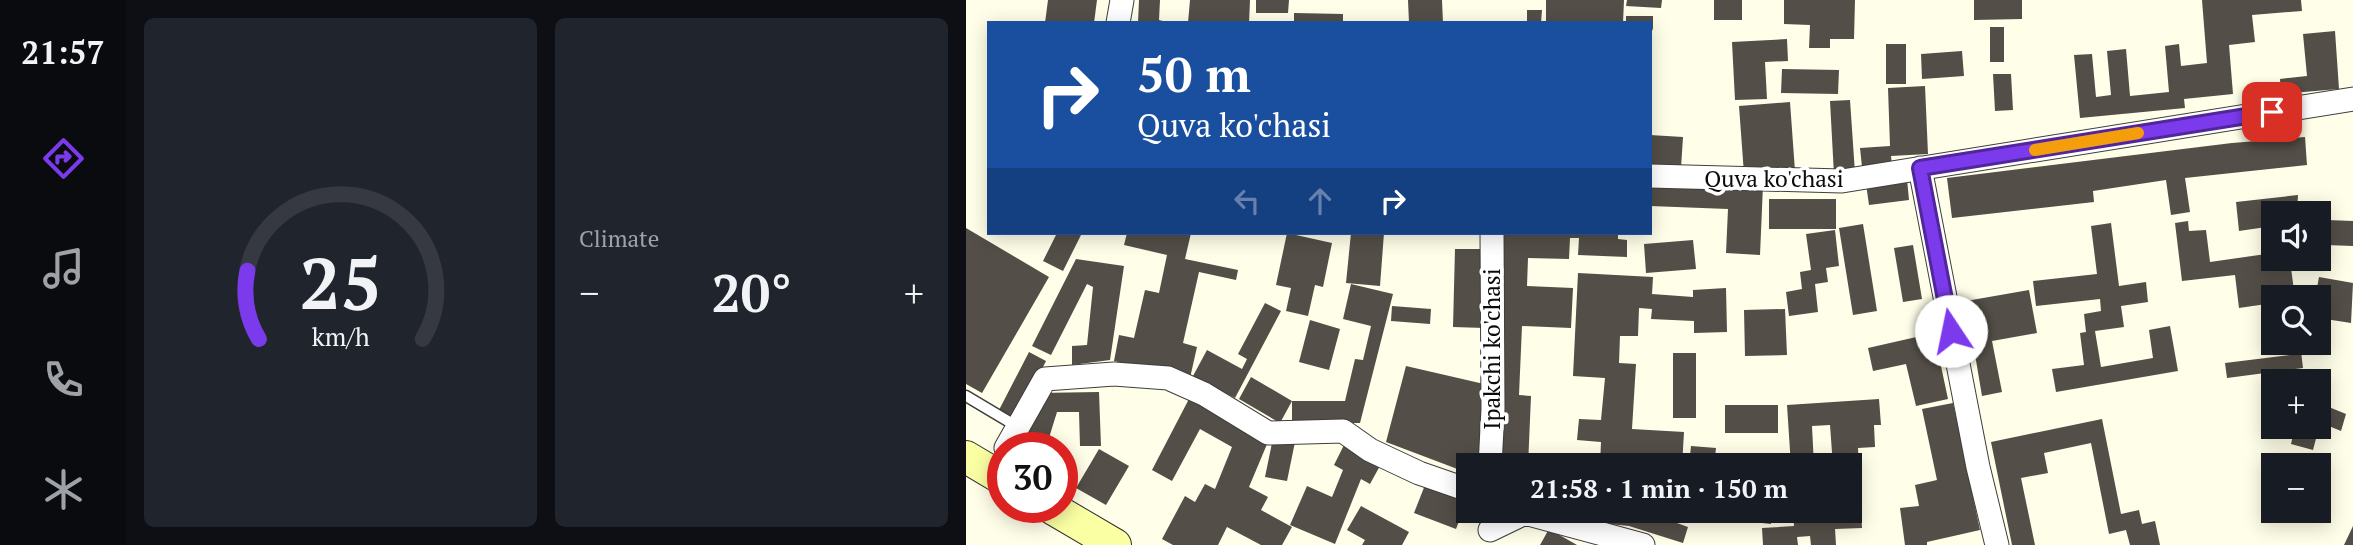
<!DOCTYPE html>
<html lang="en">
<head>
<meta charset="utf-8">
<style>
  :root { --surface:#171b24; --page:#20242c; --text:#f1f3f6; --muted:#9ea1a6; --line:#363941; --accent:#7c3aed }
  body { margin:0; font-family:"PT Serif",serif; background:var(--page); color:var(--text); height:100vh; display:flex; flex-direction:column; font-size:26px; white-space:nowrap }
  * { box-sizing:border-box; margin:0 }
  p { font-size:23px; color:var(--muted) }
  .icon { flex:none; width:38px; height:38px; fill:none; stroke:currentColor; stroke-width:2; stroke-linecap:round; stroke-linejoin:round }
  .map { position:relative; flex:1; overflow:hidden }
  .panel { display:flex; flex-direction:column; gap:18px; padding:18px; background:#0d0f14; width:840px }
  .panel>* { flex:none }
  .guide { position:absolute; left:21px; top:21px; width:665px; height:214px; border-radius:0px; box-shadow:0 4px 18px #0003; background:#1a4fa0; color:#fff; overflow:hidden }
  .fabs { position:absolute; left:1295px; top:201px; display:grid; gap:14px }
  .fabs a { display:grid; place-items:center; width:70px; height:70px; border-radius:0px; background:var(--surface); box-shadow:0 4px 18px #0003; font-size:35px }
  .speed { position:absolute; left:21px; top:432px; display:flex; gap:14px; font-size:35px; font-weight:700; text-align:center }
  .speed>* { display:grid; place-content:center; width:91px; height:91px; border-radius:50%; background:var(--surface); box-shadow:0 4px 18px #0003; line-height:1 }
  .speed .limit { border:10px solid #d22; background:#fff; color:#111 }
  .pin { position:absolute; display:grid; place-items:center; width:60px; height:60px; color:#fff; margin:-30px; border-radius:14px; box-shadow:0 4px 10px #0006 }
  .me { position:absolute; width:77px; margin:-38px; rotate:349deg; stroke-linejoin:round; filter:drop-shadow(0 0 5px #0008) }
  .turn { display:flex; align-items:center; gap:24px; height:147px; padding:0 35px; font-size:32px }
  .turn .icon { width:91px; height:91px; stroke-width:2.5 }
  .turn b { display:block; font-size:49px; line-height:60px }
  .lanes { display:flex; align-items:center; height:66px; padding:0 35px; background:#0003; justify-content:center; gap:35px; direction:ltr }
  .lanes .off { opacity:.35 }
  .big { font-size:52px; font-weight:800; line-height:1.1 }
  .panel .card { flex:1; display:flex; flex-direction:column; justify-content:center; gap:10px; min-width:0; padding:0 24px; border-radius:10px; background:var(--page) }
  .panel .dial { align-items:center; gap:0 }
  .dial svg { height:182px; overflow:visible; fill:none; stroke:var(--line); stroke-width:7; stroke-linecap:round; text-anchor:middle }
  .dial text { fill:var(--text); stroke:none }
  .heat { display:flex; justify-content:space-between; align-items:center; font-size:38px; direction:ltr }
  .panel .tiles { flex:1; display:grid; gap:18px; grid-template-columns:repeat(2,1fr) }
  .trip { position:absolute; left:490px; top:453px; width:406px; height:70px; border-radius:0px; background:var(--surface); box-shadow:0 4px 18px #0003; font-weight:800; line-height:70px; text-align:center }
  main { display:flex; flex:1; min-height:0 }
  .tabs { display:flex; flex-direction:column; width:126px; justify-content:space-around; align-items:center; background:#090b0e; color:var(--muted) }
  .tabs .icon { width:49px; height:49px }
  .tabs .active { color:var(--accent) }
  .tabs b { font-size:32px; color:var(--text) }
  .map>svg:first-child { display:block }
  .building { fill:#534e47 }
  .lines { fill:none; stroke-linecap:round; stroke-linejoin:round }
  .lane-casing { stroke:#3e3e3e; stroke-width:13 }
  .street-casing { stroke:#3e3e3e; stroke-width:25 }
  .secondary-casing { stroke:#2d2d2d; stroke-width:34 }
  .lane { stroke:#fff; stroke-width:10 }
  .street { stroke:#fff; stroke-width:23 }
  .secondary { stroke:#fbffa3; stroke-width:32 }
  .route-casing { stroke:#51269a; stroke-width:18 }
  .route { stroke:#7c3aed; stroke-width:12 }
  .slow { stroke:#f59e0b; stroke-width:12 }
  .labels { text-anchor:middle; stroke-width:7; stroke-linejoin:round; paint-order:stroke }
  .street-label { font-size:23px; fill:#0b0b0b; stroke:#fff }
</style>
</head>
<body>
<main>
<nav class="tabs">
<b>21:57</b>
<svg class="icon active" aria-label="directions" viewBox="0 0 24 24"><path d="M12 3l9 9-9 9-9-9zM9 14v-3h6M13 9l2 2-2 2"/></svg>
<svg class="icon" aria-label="music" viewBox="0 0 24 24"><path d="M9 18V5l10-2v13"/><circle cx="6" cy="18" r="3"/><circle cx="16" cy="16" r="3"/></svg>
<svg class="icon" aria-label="phone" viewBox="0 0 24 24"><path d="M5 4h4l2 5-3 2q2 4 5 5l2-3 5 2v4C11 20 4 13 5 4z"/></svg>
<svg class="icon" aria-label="climate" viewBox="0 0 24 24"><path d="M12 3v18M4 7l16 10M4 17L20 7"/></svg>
</nav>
<section class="panel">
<div class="tiles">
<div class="card dial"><svg viewBox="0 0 100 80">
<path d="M14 69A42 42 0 1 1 86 69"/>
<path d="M14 69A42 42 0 0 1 9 39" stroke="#7c3aed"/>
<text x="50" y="56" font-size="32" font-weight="700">25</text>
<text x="50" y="72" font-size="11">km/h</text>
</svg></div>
<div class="card"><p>Climate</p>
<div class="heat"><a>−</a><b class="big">20°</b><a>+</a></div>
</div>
</div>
</section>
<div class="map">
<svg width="1387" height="545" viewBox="0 0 1387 545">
  <rect width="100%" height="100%" fill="#fffee8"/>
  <!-- building -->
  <path class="building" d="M82 0H131L128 23H79Z
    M173 0H194L193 20 204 23H172Z
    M224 0H284L283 23H222Z
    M290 0H323L322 13H290Z
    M442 0H476L477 23H443Z
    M580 0H658L657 23H580Z
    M661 0H696L695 8 660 6Z
    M748 0H776V20H748Z
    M818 0H889L888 39H864V48H843L844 25 818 24Z
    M1008 0H1056V19L1008 20Z
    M1236 0H1335L1336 11 1286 15 1289 42 1263 45 1267 94 1218 99 1219 108 1114 118 1108 55 1126 54 1130 97 1145 95 1141 51 1160 49 1164 96 1203 92 1199 46 1213 44 1215 66 1241 63Z
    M561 10H576L575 23H561Z
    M328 13 377 14V23H328Z
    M660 16H687V31L684 23H660Z
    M1024 27H1038V62H1024Z
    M1369 31 1373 89 1315 94 1314 79 1341 76 1337 34Z
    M821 39 822 61 799 62 801 99 769 100 766 42Z
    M920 44H940V84H920Z
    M996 51 998 76 956 79 955 54Z
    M816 69 873 70 872 94 815 93Z
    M1027 74H1045L1047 110 1029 111Z
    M959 86 962 154 925 156 926 165 896 167 894 148 924 146 922 88Z
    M884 100 889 173 868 175 864 101Z
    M824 102 829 171 778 174 773 106Z
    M684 135 717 137 715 168 684 166Z
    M1339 137 1341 165 1219 178 1224 212 1205 215 1200 180 1127 191 1128 202 986 218 981 178 1266 143Z
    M941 179 943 200 903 205 900 184Z
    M684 181 797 185 794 255 760 253 762 209 684 206Z
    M1332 195 1331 214H1307V226L1273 231 1270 202Z
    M803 199H870V229H803Z
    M1361 220 1387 221V246L1360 245Z
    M1222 221 1223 231 1240 230 1244 262 1307 253V259H1330L1329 267 1325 268 1329 298H1307V303L1273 308 1269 275 1216 281 1209 223Z
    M1145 223 1153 286 1180 282 1182 302 1155 306 1158 327 1129 331 1135 367 1187 358 1183 330 1204 326 1212 371 1090 392 1086 369 1118 365 1114 333 1120 332 1118 314 1135 311 1134 299 1070 306 1067 281 1131 274 1125 226Z
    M897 224 911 311 887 315 873 228Z
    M0 228 83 277 16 393 0 384Z
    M869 230 873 266 860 268 862 282 849 284 852 312 823 316 820 292 836 289 834 272 845 270 840 234Z
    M91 233H116L97 271 77 261Z
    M161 233H225L219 259 272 270 270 280 233 272 217 343 231 347 224 378 148 361 153 335 168 338 179 290 193 293 201 255 158 245Z
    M321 233 366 243 357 287 349 285 342 316 320 311 325 288 310 285Z
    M385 233H418L414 286 380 283Z
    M537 233H652V239L661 240V257L612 255 613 238H604L603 259 562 258 561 286 607 288 605 328 556 326 553 395 565 396 562 466H528Z
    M727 240 730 269 680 273 678 244Z
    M947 245 956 299 937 302 928 248Z
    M489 249H521L519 328 487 327Z
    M110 259 158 266 144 360 106 365V346L121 345 127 287 121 284 85 355 66 346Z
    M612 273 687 277 686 294 727 297V290L760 288 761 332 728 333V321L685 319 686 309 673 308 672 336H654L653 363 670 364 666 429 718 432 716 466H634L635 442 611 440 613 419 635 420 639 378 607 376Z
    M1353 277 1387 283 1385 323 1353 318V298H1349Z
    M385 284 427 294 394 423H326V401H379L389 359 397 360 405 326 377 319Z
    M1063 290 1071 333 1026 341 1036 392 1016 396 1000 301Z
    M299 303 315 311 269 398 227 376 241 350 276 369 281 359 272 354Z
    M426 306 465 309 464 324 425 321Z
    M819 309 821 355 779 356 778 310Z
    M344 320 374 329 363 370 333 362Z
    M968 333 982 399 950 406 940 364 907 371 902 348Z
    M1323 343H1334L1337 368 1261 378 1259 363 1324 355Z
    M63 352 80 361 51 419 33 410Z
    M707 353H730V418H707Z
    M440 366 518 384 514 466H502V473L420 442Z
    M285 377 326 401 314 423 273 399Z
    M133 392 135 446H114L113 412H91L82 441 60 435 72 393Z
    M224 397 304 437 283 487 302 497 295 510 326 527 316 545H295L261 527 252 545H207L196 539 219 496 229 502 239 484 249 489 266 447 234 429 206 481 186 470Z
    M913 399 915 425H908L909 447 892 448 896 528 869 529 870 545H845L844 536 831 537 832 545H797L796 528 828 526 827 511H884V466H867L864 425 846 426 848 466H825L821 405Z
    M987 403 1014 530 961 542V545H939L934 508 953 506 949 485 971 480 956 409Z
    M1353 403 1380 414 1375 431 1353 422Z
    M759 405H812V433H759Z
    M1136 419 1155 514 1173 510 1176 524 1189 521 1194 545H1164L1160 530 1143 534 1125 443 1078 453 1082 473 1055 478 1069 545H1046L1025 442Z
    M1329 427H1353L1347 450 1325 444Z
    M307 438 329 442 321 481 299 477Z
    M378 445 415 464 404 484 395 479 369 544 324 525 341 486 366 497 377 470 368 465Z
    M725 446 750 448 748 466H723Z
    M133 449 163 466 140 505 110 488Z
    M459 485 501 501 490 529 448 513Z
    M395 506 443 532 436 545H396L399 540 381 530Z
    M598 511H678L722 527 717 543 663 526 643 524Z
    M788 511H806L805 524 787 522Z
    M1387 526V545H1378Z
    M583 529 611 545H574Z"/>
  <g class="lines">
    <defs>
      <path id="lane" d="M0 396 52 427"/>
      <path id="street" d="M152 23 156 0
        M954 168 1012 467 1031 545
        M684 176 876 181 1387 99
        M40 448 79 379 148 374 202 378 238 394 302 433 377 431 404 450 453 473 502 490
        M524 466 527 409 526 233
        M524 530 559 513 677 545"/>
      <path id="secondary" d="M0 457 37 479
        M86 508 149 545"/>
    </defs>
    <!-- lane casing -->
    <use href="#lane" class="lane-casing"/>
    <!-- street casing -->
    <use href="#street" class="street-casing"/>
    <!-- secondary casing -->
    <use href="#secondary" class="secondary-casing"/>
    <!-- lane -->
    <use href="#lane" class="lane"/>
    <!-- street -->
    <use href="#street" class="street"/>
    <!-- secondary -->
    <use href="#secondary" class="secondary"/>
  </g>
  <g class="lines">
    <defs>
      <path id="route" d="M985 331 954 168 1306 112"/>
    </defs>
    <!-- route casing -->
    <use href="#route" class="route-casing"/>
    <!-- route -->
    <use href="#route" class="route"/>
    <!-- slow -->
    <path class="slow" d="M1069 150 1172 133"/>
  </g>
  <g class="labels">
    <!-- street labels -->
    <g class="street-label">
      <text x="808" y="187">Quva ko'chasi</text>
      <text transform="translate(526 349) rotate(-90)" y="8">Ipakchi ko'chasi</text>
    </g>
  </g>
</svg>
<div class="fabs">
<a><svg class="icon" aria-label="sound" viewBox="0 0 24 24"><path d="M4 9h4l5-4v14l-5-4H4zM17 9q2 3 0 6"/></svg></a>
<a><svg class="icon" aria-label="search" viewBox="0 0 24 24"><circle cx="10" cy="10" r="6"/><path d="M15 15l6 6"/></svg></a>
<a>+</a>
<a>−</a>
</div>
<div class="speed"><div class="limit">30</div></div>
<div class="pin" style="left:1306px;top:112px;background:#d93025"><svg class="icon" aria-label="arrive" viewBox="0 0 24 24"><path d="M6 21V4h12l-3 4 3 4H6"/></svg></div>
<svg class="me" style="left:985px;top:331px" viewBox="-20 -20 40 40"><circle r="19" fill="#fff"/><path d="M0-13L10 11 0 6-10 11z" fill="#7c3aed"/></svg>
<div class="trip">21:58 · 1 min · 150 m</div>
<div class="guide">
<div class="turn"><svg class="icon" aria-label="right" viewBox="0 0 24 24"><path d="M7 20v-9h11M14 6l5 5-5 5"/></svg><div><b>50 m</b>Quva ko'chasi</div></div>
<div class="lanes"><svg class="icon off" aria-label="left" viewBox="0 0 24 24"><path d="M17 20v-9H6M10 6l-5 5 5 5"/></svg><svg class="icon off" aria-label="ahead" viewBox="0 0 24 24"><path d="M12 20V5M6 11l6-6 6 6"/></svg><svg class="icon" aria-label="right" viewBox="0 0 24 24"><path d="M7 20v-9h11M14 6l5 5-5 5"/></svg></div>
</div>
</div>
</main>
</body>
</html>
